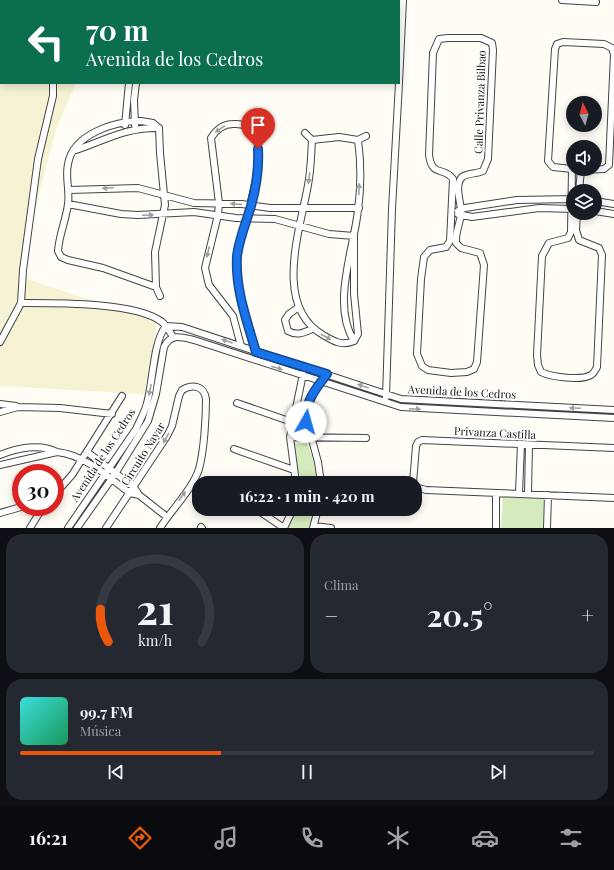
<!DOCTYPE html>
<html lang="es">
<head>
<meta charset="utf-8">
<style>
  :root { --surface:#171b24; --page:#242831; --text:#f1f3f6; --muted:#9ea1a6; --line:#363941; --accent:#ea580c }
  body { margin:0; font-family:"Playfair Display",serif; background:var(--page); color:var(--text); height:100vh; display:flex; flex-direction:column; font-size:15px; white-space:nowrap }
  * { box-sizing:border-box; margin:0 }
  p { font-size:13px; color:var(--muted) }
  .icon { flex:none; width:22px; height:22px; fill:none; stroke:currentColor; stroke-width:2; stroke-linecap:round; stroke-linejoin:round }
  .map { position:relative; height:528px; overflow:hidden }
  .drawer { display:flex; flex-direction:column; gap:6px; padding:6px; background:#0d0f14; flex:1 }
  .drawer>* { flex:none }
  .guide { position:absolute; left:0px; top:0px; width:400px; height:84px; box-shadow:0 2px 10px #0003; background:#0b6e4f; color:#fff; overflow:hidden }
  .needle { width:26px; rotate:354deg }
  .controls { position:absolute; left:566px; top:96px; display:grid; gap:8px }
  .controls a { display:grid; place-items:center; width:36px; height:36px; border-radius:50%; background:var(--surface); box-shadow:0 2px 10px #0003; font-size:20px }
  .speed { position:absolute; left:12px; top:464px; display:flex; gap:8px; font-size:20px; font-weight:700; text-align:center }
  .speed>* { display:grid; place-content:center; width:52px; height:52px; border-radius:50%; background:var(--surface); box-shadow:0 2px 10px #0003; line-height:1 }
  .speed .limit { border:6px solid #d22; background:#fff; color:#111 }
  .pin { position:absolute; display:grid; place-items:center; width:34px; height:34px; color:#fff; margin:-41px -17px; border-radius:50% 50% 50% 0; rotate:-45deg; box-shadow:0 0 4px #0007 }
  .pin .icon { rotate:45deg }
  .me { position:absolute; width:44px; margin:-22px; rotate:7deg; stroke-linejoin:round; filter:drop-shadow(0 0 3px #0008) }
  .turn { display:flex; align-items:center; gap:14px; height:84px; padding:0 20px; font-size:18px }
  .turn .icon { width:52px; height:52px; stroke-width:2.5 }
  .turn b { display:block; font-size:28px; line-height:34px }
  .big { font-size:30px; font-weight:700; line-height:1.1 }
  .drawer .widget { flex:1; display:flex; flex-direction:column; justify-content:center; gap:6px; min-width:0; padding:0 14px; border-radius:16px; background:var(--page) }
  .drawer .dial { align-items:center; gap:0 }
  .dial svg { height:104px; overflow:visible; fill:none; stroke:var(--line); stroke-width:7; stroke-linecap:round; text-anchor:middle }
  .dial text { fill:var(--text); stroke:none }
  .song { display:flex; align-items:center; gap:12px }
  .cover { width:48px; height:48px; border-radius:6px; background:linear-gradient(135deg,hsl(180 70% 55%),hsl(150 70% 35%)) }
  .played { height:4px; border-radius:2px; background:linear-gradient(90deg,var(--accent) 35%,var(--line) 35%) }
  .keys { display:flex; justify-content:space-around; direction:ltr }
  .heat { display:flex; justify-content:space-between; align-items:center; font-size:22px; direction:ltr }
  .drawer .tiles { flex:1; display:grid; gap:6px; grid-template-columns:1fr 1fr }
  .widget:last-child { grid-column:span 2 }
  .trip { position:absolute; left:192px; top:476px; width:230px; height:40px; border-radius:16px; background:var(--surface); box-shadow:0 2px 10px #0003; font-weight:700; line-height:40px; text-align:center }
  .tab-bar { display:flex; height:64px; justify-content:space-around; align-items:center; background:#090b0e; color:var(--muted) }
  .tab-bar .icon { width:28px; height:28px }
  .tab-bar .selected { color:var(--accent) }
  .tab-bar b { font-size:18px; color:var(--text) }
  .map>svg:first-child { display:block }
  .farmland { fill:#f6f3d4 }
  .green { fill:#d5ebbd }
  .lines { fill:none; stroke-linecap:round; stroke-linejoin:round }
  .street-casing { stroke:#444; stroke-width:8 }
  .street { stroke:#fff; stroke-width:6 }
  .oneway { fill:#a0a0a0 }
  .route-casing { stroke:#114b97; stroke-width:10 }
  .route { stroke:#1a73e8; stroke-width:7 }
  .labels { text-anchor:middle; stroke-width:4; stroke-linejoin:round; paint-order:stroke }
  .street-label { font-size:11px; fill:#111; stroke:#fff }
</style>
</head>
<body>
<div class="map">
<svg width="614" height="528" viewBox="0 0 614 528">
  <rect width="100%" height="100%" fill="#fffdf5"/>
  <!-- farmland -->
  <path class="farmland" d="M0 0H112L1 1V83H76L56 129 18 276 157 322 144 394 0 386Z"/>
  <!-- green -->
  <path class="green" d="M307 443 314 463 318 483H299L292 444Z
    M503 497 544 499 543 528H501Z
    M296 509H315L309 528H288Z"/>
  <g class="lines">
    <defs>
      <path id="street" d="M562 0 596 2
        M69 1V0
        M153 1V0
        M448 38H481L492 43 493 50 488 159 483 171C477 174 467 173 462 177 454 186 461 201 461 212 461 222 455 231 456 243L461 248 480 253 484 265 477 362 474 369 467 372 451 373 428 370 422 366 417 354 421 279 424 257 430 250 446 247 450 241 453 179C444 166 432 178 429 155L433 53 439 39Z
        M399 82 403 0
        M141 121 153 123 159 128 160 153 165 205 155 252 156 287 103 268 68 260 61 257 58 251C59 235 66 220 68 204 70 191 65 177 68 164 73 134 115 121 141 121Z
        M125 125 129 83
        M135 125 134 100 136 83
        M305 133 312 140C311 155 311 170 308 185 300 230 273 306 323 335 335 342 342 346 354 341 331 304 354 249 358 210 361 188 361 162 358 140L339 137 312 140
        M358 140 366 136
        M73 151C104 141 125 127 159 128
        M69 190 138 188 194 203 242 204 270 208H359
        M595 201 614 204
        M68 204 121 214 138 215 194 212 236 218 275 219 329 234 354 236V294L358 334 354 341
        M458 211 465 208 517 200 573 199
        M595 211 614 214
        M577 213 576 230 579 240 599 248 602 255 597 367C596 369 594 373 591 375 581 381 551 377 541 372L538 365 537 355 542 256 549 243 568 238 571 232 572 169 553 167 548 161 555 49 557 44 563 42 604 44 612 48 614 54 609 165 604 169 581 170 579 191
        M458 214 472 217 539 208 573 209
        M156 287 160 296
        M21 303C55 303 136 302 162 322 167 326 170 332 173 337
        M299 307 289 314 285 320 288 331C297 336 303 333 312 329
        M0 342 21 303 23 270 38 159 53 96V83
        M241 346 233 316 209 285 205 268 218 215 219 203 211 138C216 130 223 124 233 124 287 120 239 232 237 257 236 290 247 321 256 352
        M386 397 392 209 399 83
        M237 403 292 422
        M0 404 16 406
        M0 412 18 407 60 408 112 414
        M290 437 366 438
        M234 449 294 470
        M87 452 134 487 139 495 167 517
        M0 455C17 448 40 443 57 452
        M0 465 57 452C85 455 108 477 130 493L139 495
        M296 483 290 437 303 374
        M321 483 318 462 305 414 314 391 327 374
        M413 483 416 446 418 442 422 440 614 448
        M415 487 426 490 614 498
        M519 493 521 444
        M528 493 529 445
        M55 494 72 475 122 396
        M256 509 284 528
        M0 513 21 507
        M314 526 331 528
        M201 527 202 528
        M30 528 43 507
        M68 528 136 429C140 420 145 412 147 403 153 383 153 341 166 326L182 327 401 399 614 410
        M77 528 115 474 148 421 156 394 164 347C171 333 181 337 194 340L401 407 614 418
        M106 528 167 436 172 426 179 396 182 390C192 384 204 385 206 399 206 418 204 451 199 469 192 490 172 509 160 528
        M284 528 293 509
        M313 528 318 509
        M496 528V493
        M547 528 548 495"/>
    </defs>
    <!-- street casing -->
    <use href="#street" class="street-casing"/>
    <!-- street -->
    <use href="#street" class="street"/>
  </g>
  <!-- one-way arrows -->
  <defs><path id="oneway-solid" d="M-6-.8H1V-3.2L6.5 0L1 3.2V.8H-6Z"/></defs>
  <g class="oneway">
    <use href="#oneway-solid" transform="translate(220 129) rotate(146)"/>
    <use href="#oneway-solid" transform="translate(309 178) rotate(98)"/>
    <use href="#oneway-solid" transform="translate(108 188) rotate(177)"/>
    <use href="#oneway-solid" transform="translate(359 189) rotate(-89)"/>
    <use href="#oneway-solid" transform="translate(236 204) rotate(-176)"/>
    <use href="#oneway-solid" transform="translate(148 215) rotate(-3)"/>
    <use href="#oneway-solid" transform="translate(208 252) rotate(103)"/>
    <use href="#oneway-solid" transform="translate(326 337) rotate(30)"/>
    <use href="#oneway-solid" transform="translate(227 341) rotate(-161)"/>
    <use href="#oneway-solid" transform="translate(277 368) rotate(18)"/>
    <use href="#oneway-solid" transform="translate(363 386) rotate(-161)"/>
    <use href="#oneway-solid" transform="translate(150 390) rotate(102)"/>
    <use href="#oneway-solid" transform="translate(575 408) rotate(-177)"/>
    <use href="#oneway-solid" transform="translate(415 409) rotate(3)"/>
    <use href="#oneway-solid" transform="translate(166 438) rotate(120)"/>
    <use href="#oneway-solid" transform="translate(182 496) rotate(-55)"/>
  </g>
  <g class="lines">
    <defs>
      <path id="route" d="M258 149C259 167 256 188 251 206 246 223 239 239 237 256 235 289 247 321 256 352L327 374C316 388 304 403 306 422"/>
    </defs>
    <!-- route casing -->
    <use href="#route" class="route-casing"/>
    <!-- route -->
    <use href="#route" class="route"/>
  </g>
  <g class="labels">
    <!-- street labels -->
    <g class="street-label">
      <text transform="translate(480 102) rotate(-88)" y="4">Calle Privanza Bilbao</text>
      <text transform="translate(462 392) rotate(3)" y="4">Avenida de los Cedros</text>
      <text transform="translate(495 433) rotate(3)" y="4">Privanza Castilla</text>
      <text transform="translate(143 454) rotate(-58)" y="4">Circuito Nayar</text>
      <text transform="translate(103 455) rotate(-57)" y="4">Avenida de los Cedros</text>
    </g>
  </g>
</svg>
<div class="controls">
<a><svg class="needle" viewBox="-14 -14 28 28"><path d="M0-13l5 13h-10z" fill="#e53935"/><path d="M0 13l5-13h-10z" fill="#9ea1a6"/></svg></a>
<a><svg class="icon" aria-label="sound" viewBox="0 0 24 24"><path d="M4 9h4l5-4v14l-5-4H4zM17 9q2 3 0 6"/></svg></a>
<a><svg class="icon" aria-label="layers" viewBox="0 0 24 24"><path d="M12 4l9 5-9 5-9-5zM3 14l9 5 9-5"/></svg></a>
</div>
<div class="speed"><div class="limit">30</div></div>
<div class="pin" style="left:258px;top:149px;background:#d93025"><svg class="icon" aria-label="arrive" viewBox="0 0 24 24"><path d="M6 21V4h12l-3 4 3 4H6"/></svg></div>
<svg class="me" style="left:306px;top:422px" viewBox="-20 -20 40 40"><circle r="19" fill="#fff"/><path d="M0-13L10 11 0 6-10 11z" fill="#1a73e8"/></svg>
<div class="trip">16:22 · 1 min · 420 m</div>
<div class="guide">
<div class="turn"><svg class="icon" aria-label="left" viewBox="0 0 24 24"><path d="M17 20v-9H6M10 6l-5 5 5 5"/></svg><div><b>70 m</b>Avenida de los Cedros</div></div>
</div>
</div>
<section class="drawer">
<div class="tiles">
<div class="widget dial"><svg viewBox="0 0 100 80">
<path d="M14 69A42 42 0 1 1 86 69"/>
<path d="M14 69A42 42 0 0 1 8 44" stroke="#ea580c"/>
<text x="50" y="56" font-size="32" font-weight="700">21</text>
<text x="50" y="72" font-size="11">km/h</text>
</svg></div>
<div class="widget"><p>Clima</p>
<div class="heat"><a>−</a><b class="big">20.5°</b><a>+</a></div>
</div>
<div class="widget">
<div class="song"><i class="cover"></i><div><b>99.7 FM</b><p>Música</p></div></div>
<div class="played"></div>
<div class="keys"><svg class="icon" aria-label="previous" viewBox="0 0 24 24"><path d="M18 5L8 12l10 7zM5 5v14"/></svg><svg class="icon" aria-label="pause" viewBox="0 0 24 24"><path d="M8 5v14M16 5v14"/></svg><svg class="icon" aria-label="next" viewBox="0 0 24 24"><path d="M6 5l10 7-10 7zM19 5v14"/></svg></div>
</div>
</div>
</section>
<nav class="tab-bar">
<b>16:21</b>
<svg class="icon selected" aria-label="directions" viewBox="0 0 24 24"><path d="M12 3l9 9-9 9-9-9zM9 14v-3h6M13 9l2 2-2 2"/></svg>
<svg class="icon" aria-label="music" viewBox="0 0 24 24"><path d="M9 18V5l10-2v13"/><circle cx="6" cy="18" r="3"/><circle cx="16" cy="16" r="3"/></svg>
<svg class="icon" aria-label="phone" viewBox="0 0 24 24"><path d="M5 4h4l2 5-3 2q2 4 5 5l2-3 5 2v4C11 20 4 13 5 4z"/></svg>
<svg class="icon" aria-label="climate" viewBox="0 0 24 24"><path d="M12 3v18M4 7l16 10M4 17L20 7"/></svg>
<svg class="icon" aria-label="car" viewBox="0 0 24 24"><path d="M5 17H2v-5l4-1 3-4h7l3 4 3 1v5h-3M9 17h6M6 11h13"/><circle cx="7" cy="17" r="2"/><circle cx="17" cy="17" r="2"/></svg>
<svg class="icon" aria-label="filters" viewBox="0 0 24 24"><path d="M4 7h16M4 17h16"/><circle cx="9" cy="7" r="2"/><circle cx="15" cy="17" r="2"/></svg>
</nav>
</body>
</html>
